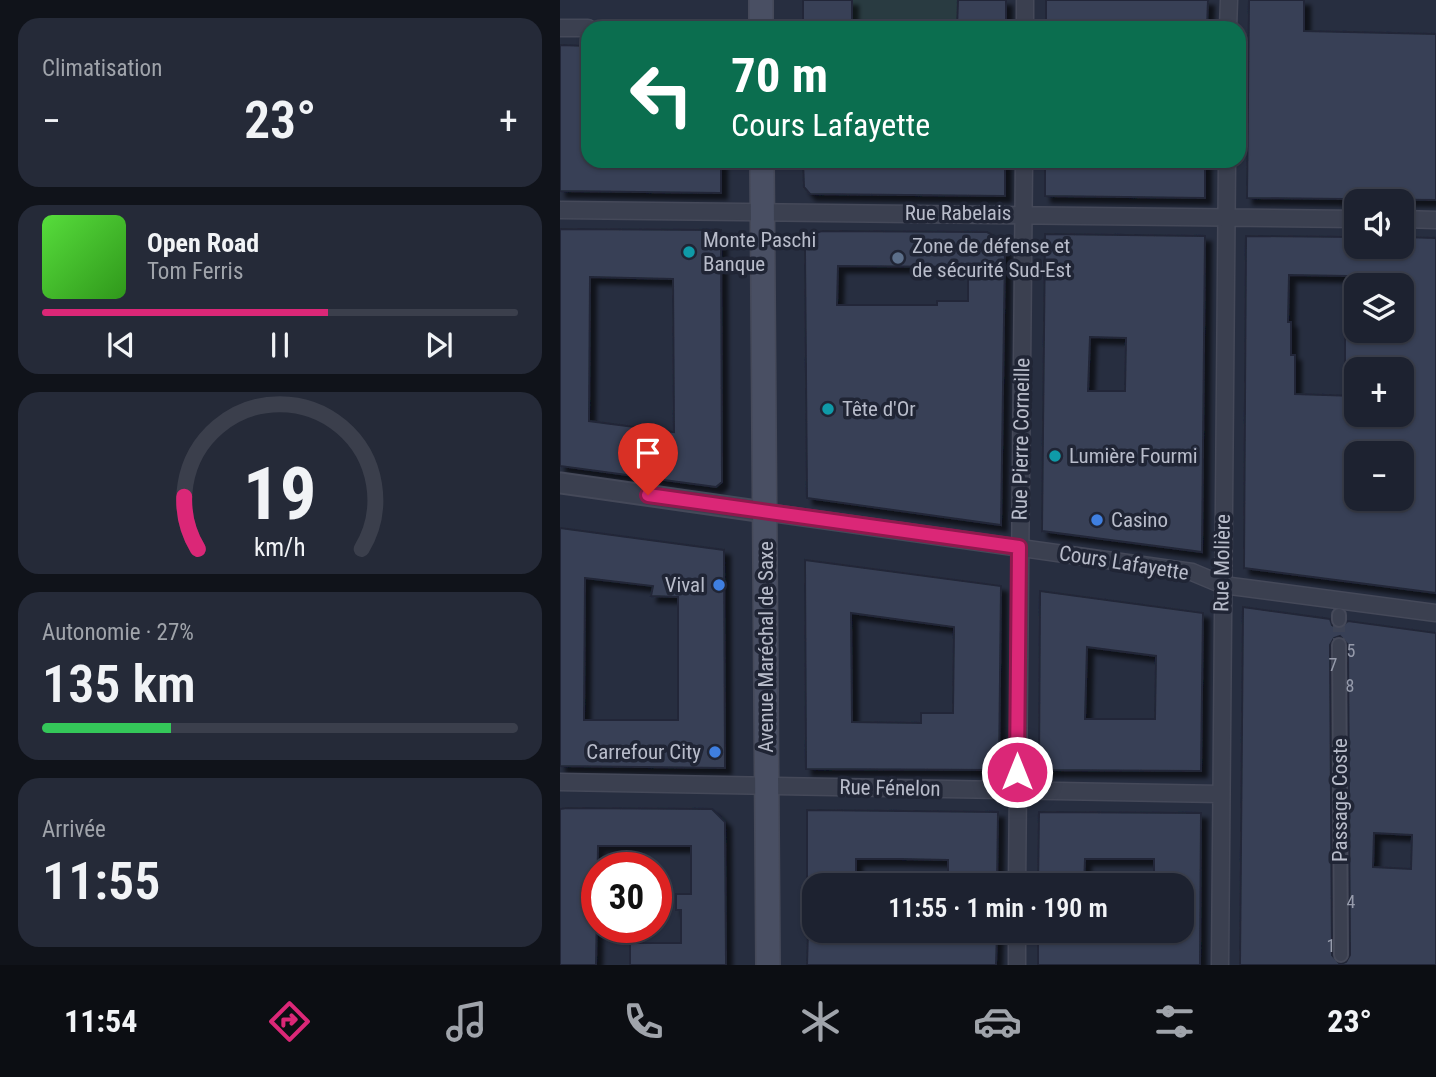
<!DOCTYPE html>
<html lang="fr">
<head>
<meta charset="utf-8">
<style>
  :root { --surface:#1d2230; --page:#252a38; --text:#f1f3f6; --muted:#a0a4ab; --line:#3b3f4c; --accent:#db2777 }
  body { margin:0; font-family:"Roboto Condensed",sans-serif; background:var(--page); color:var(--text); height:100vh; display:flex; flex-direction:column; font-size:26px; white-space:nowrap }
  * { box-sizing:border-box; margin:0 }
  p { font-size:23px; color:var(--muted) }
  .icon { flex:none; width:38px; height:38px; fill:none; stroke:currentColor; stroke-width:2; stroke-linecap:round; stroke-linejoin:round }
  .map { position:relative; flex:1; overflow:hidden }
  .drawer { display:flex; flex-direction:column; gap:18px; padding:18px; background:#10131a; width:560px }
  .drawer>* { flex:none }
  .top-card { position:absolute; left:21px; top:21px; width:665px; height:147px; border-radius:21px; box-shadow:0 2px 5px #0004,0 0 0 2px var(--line); background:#0b6e4f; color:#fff; overflow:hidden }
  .controls { position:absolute; left:784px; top:189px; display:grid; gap:14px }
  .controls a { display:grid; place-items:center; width:70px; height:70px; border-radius:14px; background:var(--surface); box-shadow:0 2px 5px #0004,0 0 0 2px var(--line); font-size:35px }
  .speed { position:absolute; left:21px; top:852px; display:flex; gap:14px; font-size:35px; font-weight:700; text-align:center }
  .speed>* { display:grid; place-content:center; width:91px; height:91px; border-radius:50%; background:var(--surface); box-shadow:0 2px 5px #0004,0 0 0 2px var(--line); line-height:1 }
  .speed .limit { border:10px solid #d22; background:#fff; color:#111 }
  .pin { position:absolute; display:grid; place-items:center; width:60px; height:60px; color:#fff; margin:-72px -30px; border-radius:50% 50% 50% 0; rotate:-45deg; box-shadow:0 0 7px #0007 }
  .pin .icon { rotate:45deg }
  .me { position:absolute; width:77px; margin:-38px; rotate:0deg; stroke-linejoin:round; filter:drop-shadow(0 0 5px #0008) }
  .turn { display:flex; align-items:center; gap:24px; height:147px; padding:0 35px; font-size:32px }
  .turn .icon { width:91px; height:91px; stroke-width:2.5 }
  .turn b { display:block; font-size:49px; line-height:60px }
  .big { font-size:52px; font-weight:600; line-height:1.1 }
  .drawer .tile { flex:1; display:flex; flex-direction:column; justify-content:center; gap:10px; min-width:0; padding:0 24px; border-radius:21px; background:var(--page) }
  .drawer .dial { align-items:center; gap:0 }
  .dial svg { height:182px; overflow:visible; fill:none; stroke:var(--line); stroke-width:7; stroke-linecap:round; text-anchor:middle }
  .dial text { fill:var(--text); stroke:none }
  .song { display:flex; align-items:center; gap:21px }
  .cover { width:84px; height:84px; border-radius:10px; background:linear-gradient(135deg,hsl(110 70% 55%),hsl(110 70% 35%)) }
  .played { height:7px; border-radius:4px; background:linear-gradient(90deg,var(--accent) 60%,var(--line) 60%) }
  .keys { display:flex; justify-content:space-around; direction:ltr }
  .heat { display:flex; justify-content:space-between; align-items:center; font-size:38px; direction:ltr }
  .charge { height:10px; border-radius:5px; background:linear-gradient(90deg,#34c759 27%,var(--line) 0) }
  .trip { position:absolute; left:242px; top:873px; width:392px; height:70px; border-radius:21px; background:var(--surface); box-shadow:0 2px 5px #0004,0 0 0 2px var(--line); font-weight:600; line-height:70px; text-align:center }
  .tab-bar { display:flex; height:112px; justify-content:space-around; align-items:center; background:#0c0e13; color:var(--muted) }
  .tab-bar .icon { width:49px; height:49px }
  .tab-bar .active { color:var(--accent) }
  .tab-bar b { font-size:32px; color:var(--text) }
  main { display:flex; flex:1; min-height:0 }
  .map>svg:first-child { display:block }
  .green { fill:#293b41 }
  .building { fill:#394156; stroke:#222737; stroke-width:2; fill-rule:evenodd; filter:url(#shadow) }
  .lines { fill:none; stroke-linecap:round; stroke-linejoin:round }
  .pedestrian-tunnel { stroke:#3d4355; stroke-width:12; stroke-dasharray:12 6; stroke-linecap:butt }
  .pedestrian-casing { stroke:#454959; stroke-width:16 }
  .minor-casing { stroke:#454959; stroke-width:19 }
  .tertiary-casing { stroke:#454959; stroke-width:23 }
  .secondary-casing { stroke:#454959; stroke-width:26 }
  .pedestrian { stroke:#3b4050; stroke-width:12 }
  .minor { stroke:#3b4050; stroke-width:16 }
  .tertiary { stroke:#3b4050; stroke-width:19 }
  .secondary { stroke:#494f63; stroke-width:23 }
  .route-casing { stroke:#8e194d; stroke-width:18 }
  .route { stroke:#db2777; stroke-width:12 }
  .culture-dot { fill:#0f9aa8; stroke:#202535; stroke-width:2.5 }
  .service-dot { fill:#5c6f8a; stroke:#202535; stroke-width:2.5 }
  .shop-dot { fill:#3f7fe0; stroke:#202535; stroke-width:2.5 }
  .labels { text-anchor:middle; stroke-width:7; stroke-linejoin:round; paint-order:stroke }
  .number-label { font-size:18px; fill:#969bab }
  .street-label { font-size:21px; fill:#b8bcca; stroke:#202535 }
  .poi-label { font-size:21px; fill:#b8bcca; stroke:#202535; text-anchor:start }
</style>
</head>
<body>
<main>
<section class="drawer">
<div class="tile"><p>Climatisation</p>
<div class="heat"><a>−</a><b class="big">23°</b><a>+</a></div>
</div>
<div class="tile">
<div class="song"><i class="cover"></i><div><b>Open Road</b><p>Tom Ferris</p></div></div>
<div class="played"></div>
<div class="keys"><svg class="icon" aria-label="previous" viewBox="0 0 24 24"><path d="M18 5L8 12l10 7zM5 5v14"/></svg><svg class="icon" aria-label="pause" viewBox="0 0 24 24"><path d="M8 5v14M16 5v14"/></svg><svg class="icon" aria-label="next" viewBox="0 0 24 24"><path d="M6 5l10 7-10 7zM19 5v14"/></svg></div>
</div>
<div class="tile dial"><svg viewBox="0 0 100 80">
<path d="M14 69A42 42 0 1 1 86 69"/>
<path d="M14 69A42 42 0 0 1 8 46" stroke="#db2777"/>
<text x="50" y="56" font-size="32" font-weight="700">19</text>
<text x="50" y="72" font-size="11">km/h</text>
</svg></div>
<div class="tile"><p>Autonomie · 27%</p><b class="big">135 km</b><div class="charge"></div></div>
<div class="tile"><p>Arrivée</p><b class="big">11:55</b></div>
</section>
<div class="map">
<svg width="876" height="965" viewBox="0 0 876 965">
  <defs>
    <filter id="shadow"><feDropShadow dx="6" dy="6" stdDeviation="2" flood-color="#0009"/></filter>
  </defs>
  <rect width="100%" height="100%" fill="#272e40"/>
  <!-- green -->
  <path class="green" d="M292 0H398L397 28H292Z"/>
  <!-- building -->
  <path class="building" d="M243 0H292V28H243Z
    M398 0H446V28H397Z
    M486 0H648L647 28H486Z
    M689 0H744V31L876 34V200L687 198Z
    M0 45 28 46 24 146H28V161H161V193L0 191Z
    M243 161H445V196L250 194 244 187Z
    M485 161H645V198L485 196Z
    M0 229 161 230 162 482 156 487 0 466ZM30 277 113 279 114 432 29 421Z
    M262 231 427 232 440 239 445 250 441 525 247 498 245 250 251 234ZM278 266 408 267V301H377V305H277Z
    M485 234 645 236 642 552 482 531ZM530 337 566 338 565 391H528Z
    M686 236 796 237V247H842V237L876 238V593L684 568ZM729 275 788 276 787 285H842V331H785V369H842V415H796V396L735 394V355H731V322H728ZM796 453H842V499H796Z
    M0 528 164 550 165 768 0 766ZM25 578 93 586 91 596 118 597V720H24Z
    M245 560 441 586 439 770 246 769ZM291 613 394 627 393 713H361V723L292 722Z
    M480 591 643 613 641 771 479 770ZM527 647 596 656 595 719H525Z
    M683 607 770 619 772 625 778 629 788 621 876 633V965H680ZM780 636 788 645 790 955 786 962 780 964 772 955 770 645 774 638ZM814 833 852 835 851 869 813 867Z
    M7 808 152 809 165 822 166 965H70V943H121V910H116V894H131V846H38L36 965H0V809Z
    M247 810 438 812 437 886H388V860L340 859H296V886H247Z
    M479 812 641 813 640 965H478V931H621V886H594V859H525L524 886H478Z
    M248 931H437L436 965H247Z"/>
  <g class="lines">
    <!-- pedestrian-tunnel -->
    <path class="pedestrian-tunnel" d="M779 620V645"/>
    <defs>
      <path id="pedestrian" d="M779 620V615
        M779 645 781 955"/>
      <path id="minor" d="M0 28H28
        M465 28V0
        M668 28 669 0
        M0 210 796 219
        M842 219 876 220
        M205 512 632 572 663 585 876 613
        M0 782 660 794
        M457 886 464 161
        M457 965V931
        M660 965 667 161"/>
      <path id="tertiary" d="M0 483 205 512"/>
      <path id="secondary" d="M201 0V28
        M202 161 208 965"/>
    </defs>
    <!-- pedestrian casing -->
    <use href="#pedestrian" class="pedestrian-casing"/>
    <!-- minor casing -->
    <use href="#minor" class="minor-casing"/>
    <!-- tertiary casing -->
    <use href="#tertiary" class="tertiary-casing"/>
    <!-- secondary casing -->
    <use href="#secondary" class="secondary-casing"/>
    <!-- pedestrian -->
    <use href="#pedestrian" class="pedestrian"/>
    <!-- minor -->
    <use href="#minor" class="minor"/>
    <!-- tertiary -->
    <use href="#tertiary" class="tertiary"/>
    <!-- secondary -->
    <use href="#secondary" class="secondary"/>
  </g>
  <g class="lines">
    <defs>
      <path id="route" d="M88 495 459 547 457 772"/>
    </defs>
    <!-- route casing -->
    <use href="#route" class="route-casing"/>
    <!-- route -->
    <use href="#route" class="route"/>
  </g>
  <!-- markers -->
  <g class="culture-dot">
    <circle cx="129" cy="252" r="7"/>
    <circle cx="268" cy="409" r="7"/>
    <circle cx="495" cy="456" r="7"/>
  </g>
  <circle class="service-dot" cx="338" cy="258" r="7"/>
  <g class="shop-dot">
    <circle cx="537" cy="520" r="7"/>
    <circle cx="159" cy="585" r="7"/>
    <circle cx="155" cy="752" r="7"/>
  </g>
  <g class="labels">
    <!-- number labels -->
    <g class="number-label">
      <text x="791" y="657">5</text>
      <text x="773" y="671">7</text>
      <text x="790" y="692">8</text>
      <text x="791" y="908">4</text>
      <text x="771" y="952">1</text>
    </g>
    <!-- street labels -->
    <g class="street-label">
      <text x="398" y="220">Rue Rabelais</text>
      <text transform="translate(461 439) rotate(-89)" y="7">Rue Pierre Corneille</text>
      <text transform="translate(564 563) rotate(9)" y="7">Cours Lafayette</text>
      <text transform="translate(662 563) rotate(-89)" y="7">Rue Molière</text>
      <text transform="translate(206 647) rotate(-90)" y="7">Avenue Maréchal de Saxe</text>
      <text transform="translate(330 788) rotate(1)" y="7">Rue Fénelon</text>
      <text transform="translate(780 800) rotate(-90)" y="7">Passage Coste</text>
    </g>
    <!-- poi labels -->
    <g class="poi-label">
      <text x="143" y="247">Monte Paschi<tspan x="143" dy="24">Banque</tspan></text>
      <text x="352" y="253">Zone de défense et<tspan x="352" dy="24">de sécurité Sud-Est</tspan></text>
      <text x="282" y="416">Tête d'Or</text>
      <text x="509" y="463">Lumière Fourmi</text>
      <text x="551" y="527">Casino</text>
      <text x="145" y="592" text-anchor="end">Vival</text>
      <text x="141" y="759" text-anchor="end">Carrefour City</text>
    </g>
  </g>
</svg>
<div class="controls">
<a><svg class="icon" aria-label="sound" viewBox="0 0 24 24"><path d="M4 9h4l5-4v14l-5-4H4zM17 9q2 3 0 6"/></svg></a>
<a><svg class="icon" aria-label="layers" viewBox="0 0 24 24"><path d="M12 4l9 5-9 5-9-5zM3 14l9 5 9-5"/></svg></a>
<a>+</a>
<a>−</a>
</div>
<div class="speed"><div class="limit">30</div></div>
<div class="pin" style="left:88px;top:495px;background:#d93025"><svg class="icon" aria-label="arrive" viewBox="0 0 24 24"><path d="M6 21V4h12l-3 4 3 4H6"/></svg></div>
<svg class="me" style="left:457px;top:772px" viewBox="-20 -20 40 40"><circle r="17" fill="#db2777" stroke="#fff" stroke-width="3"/><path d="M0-11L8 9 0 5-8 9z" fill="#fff"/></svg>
<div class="trip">11:55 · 1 min · 190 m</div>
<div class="top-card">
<div class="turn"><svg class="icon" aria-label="left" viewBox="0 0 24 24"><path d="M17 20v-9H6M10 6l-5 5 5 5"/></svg><div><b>70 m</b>Cours Lafayette</div></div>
</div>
</div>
</main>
<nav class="tab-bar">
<b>11:54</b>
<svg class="icon active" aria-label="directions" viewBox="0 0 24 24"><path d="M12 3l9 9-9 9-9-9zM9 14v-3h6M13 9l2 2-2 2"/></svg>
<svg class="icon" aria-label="music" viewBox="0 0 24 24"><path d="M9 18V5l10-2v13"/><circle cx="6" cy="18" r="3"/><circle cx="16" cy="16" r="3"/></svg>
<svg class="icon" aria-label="phone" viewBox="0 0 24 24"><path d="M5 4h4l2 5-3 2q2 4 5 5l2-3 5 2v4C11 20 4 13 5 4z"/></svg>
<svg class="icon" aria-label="climate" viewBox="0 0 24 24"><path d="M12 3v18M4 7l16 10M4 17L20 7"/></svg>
<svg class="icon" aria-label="car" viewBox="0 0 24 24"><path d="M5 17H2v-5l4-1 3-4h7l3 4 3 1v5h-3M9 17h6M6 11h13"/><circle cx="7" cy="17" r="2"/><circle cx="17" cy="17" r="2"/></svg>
<svg class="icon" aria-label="filters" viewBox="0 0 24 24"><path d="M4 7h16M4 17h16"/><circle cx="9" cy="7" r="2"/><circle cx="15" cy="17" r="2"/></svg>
<b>23°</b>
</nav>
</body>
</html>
